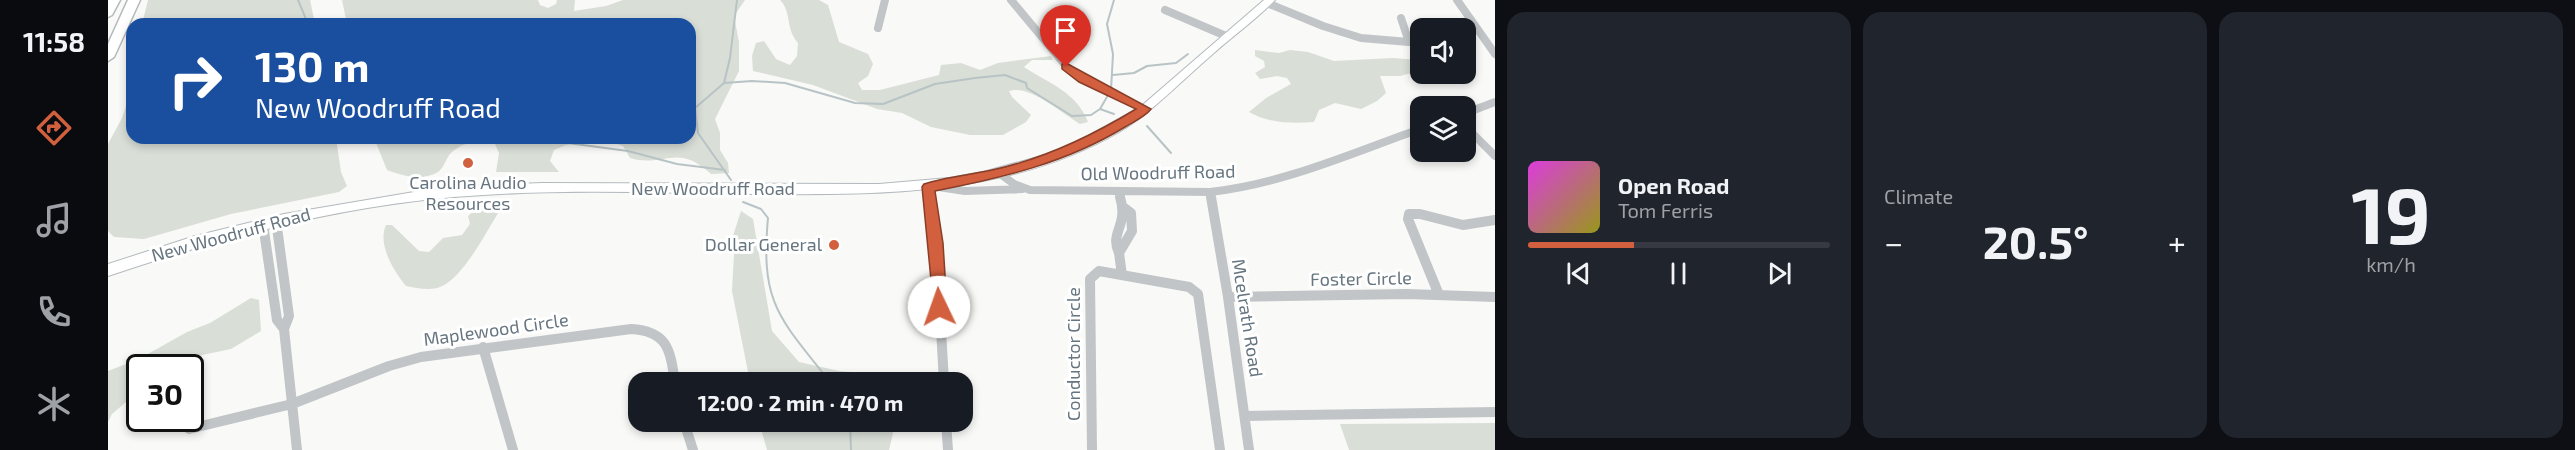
<!DOCTYPE html>
<html lang="en">
<head>
<meta charset="utf-8">
<style>
  :root { --surface:#171b24; --page:#20242c; --text:#f1f3f6; --muted:#9ea1a6; --line:#363941; --accent:#d25f3e }
  body { margin:0; font-family:"Exo 2",sans-serif; background:var(--page); color:var(--text); height:100vh; display:flex; flex-direction:column; font-size:22px; white-space:nowrap }
  * { box-sizing:border-box; margin:0 }
  p { font-size:20px; color:var(--muted) }
  .icon { flex:none; width:33px; height:33px; fill:none; stroke:currentColor; stroke-width:2; stroke-linecap:round; stroke-linejoin:round }
  .map { position:relative; flex:1; overflow:hidden }
  .drawer { display:flex; flex-direction:column; gap:12px; padding:12px; background:#0d0f14; width:1080px }
  .drawer>* { flex:none }
  .guide { position:absolute; left:18px; top:18px; width:570px; height:126px; border-radius:18px; box-shadow:0 3px 9px #0003; background:#1a4fa0; color:#fff; overflow:hidden }
  .controls { position:absolute; left:1302px; top:18px; display:grid; gap:12px }
  .controls a { display:grid; place-items:center; width:66px; height:66px; border-radius:12px; background:var(--surface); box-shadow:0 3px 9px #0003; font-size:30px }
  .speed { position:absolute; left:18px; top:354px; display:flex; gap:12px; font-size:30px; font-weight:700; text-align:center }
  .speed>* { display:grid; place-content:center; width:78px; height:78px; border-radius:50%; background:var(--surface); box-shadow:0 3px 9px #0003; line-height:1 }
  .speed .limit { border:3px solid #111; border-radius:9px; background:#fff; color:#111 }
  .pin { position:absolute; display:grid; place-items:center; width:51px; height:51px; color:#fff; margin:-62px -26px; border-radius:50% 50% 50% 0; rotate:-45deg; box-shadow:0 0 6px #0007 }
  .pin .icon { rotate:45deg }
  .me { position:absolute; width:66px; margin:-33px; rotate:357deg; stroke-linejoin:round; filter:drop-shadow(0 0 4px #0008) }
  .turn { display:flex; align-items:center; gap:21px; height:126px; padding:0 30px; font-size:27px }
  .turn .icon { width:78px; height:78px; stroke-width:2.5 }
  .turn b { display:block; font-size:42px; line-height:51px }
  .big { font-size:45px; font-weight:700; line-height:1.1 }
  .drawer .tile { flex:1; display:flex; flex-direction:column; justify-content:center; gap:9px; min-width:0; padding:0 21px; border-radius:18px; background:var(--page) }
  .drawer .dial { align-items:center; gap:0 }
  .dial b { font-size:78px; line-height:1 }
  .song { display:flex; align-items:center; gap:18px }
  .cover { width:72px; height:72px; border-radius:9px; background:linear-gradient(135deg,hsl(300 70% 55%),hsl(60 70% 35%)) }
  .played { height:6px; border-radius:3px; background:linear-gradient(90deg,var(--accent) 35%,var(--line) 35%) }
  .keys { display:flex; justify-content:space-around; direction:ltr }
  .heat { display:flex; justify-content:space-between; align-items:center; font-size:33px; direction:ltr }
  .drawer .tiles { flex:1; display:grid; gap:12px; grid-template-columns:repeat(3,1fr) }
  .trip { position:absolute; left:520px; top:372px; width:345px; height:60px; border-radius:18px; background:var(--surface); box-shadow:0 3px 9px #0003; font-weight:700; line-height:60px; text-align:center }
  main { display:flex; flex:1; min-height:0 }
  .tabs { display:flex; flex-direction:column; width:108px; justify-content:space-around; align-items:center; background:#090b0e; color:var(--muted) }
  .tabs .icon { width:42px; height:42px }
  .tabs .current { color:var(--accent) }
  .tabs b { font-size:27px; color:var(--text) }
  .map>svg:first-child { display:block }
  .green { fill:#d9ded7 }
  .lines { fill:none; stroke-linecap:round; stroke-linejoin:round }
  .stream { stroke:#b8c3c6; stroke-width:2 }
  .secondary-casing { stroke:#b3b9bd; stroke-width:2 }
  .primary-casing { stroke:#b4b9bc; stroke-width:3 }
  .minor-far1 { stroke:#c1c5c8; stroke-width:8 }
  .minor { stroke:#c1c5c8; stroke-width:10 }
  .secondary { fill:#fff; fill-rule:evenodd }
  .primary { fill:#fff; fill-rule:evenodd }
  .route { fill:#d25f3e; stroke:#883e28; stroke-width:1.5 }
  .poi-dot { fill:#d25f3e; stroke:#fff; stroke-width:2 }
  .labels { text-anchor:middle; stroke-width:6; stroke-linejoin:round; paint-order:stroke }
  .street-label { font-size:18px; fill:#66757f; stroke:#fff }
  .poi-label { font-size:18px; fill:#66757f; stroke:#fff }
</style>
</head>
<body>
<main>
<nav class="tabs">
<b>11:58</b>
<svg class="icon current" aria-label="directions" viewBox="0 0 24 24"><path d="M12 3l9 9-9 9-9-9zM9 14v-3h6M13 9l2 2-2 2"/></svg>
<svg class="icon" aria-label="music" viewBox="0 0 24 24"><path d="M9 18V5l10-2v13"/><circle cx="6" cy="18" r="3"/><circle cx="16" cy="16" r="3"/></svg>
<svg class="icon" aria-label="phone" viewBox="0 0 24 24"><path d="M5 4h4l2 5-3 2q2 4 5 5l2-3 5 2v4C11 20 4 13 5 4z"/></svg>
<svg class="icon" aria-label="climate" viewBox="0 0 24 24"><path d="M12 3v18M4 7l16 10M4 17L20 7"/></svg>
</nav>
<div class="map">
<svg width="1387" height="450" viewBox="0 0 1387 450">
  <rect width="100%" height="100%" fill="#f9f9f7"/>
  <!-- green -->
  <path class="green" d="M40 0H202L207 24H34Z
    M234 0H430L432 5 440 8 448 4 449 0H467L466 11 498 6 515 0H637L626 16 631 42V71L607 119 612 133V150L620 163 621 173 603 174C569 142 557 168 522 158L515 146C493 138 468 140 446 150L442 161 451 172H388L391 153 387 144C373 140 355 141 343 153 338 158 336 168 330 172 315 181 294 176 279 170L266 138H582V24H239Z
    M672 0H711L720 5 731 42 760 54 765 64 760 76 750 83 754 90H772L831 75 833 65 853 63 872 70 890 63 943 56 945 60H924L916 67C940 83 969 92 980 122L972 124C954 113 921 84 901 91L904 97 923 115 918 122 895 135H862L823 127 794 113 769 109 705 85 645 71 644 56 648 43 656 41 668 59 682 65 689 56 690 43C677 28 684 12 672 0Z
    M1147 50 1171 53 1182 50 1200 52 1226 61 1285 58 1312 60V71L1292 76H1272L1278 93 1269 101 1253 109 1227 103 1211 110 1206 122C1184 124 1160 123 1141 112L1158 98 1183 84 1179 78 1169 76 1152 79 1147 73 1157 67 1156 61 1147 56Z
    M24 88V138H228L233 172 239 186 231 192 123 214 36 239 6 237 0 231V144L14 118Z
    M383 207 390 213C378 233 354 279 332 287 322 291 308 288 298 286 286 271 269 245 278 225H284L311 251 321 252 335 238 354 235 362 224 360 216 368 209Z
    M633 211 645 219 664 331 691 362 731 371 755 373 760 382H642L624 291 626 255 624 239Z
    M143 298 151 300 153 331 123 349 94 355 70 367 32 368 31 391 4 414 0 422V371L31 359 79 332 102 323Z
    M651 422H782L786 429 781 450H659Z
    M1387 423V450H1241L1232 424Z"/>
  <g class="lines">
    <!-- stream -->
    <path class="stream" d="M190 0 200 24
      M1005 75 1026 73 1039 66 1068 63 1080 54
      M616 83 644 81 677 83 747 103 775 104 827 84 867 78 897 75 918 83 919 88 964 116 983 115 992 109 1003 90 1005 54 999 24 1006 0
      M992 109 1006 114
      M1039 126 1063 153
      M422 138 520 151 569 164 617 170
      M623 180 590 133 587 108 616 83 622 58 629 0
      M635 202 653 209 660 218C652 305 672 318 722 382
      M742 422 743 450"/>
    <defs>
      <path id="secondary" d="M1156 0H1167C1149 19 1126 35 1106 53 1074 80 1047 110 1011 132 902 195 776 195 655 194 562 193 468 189 375 195 246 202 122 235 0 276V264L87 236 176 214 312 191 377 185 435 183 771 184 841 178 875 172 937 155 969 142 1031 108Z"/>
      <path id="primary" d="M12 0 4 15 0 17V0Z
        M20 0H32L6 57 0 61V44Z"/>
    </defs>
    <!-- secondary casing -->
    <use href="#secondary" class="secondary-casing"/>
    <!-- primary casing -->
    <use href="#primary" class="primary-casing"/>
    <!-- minor-far1 -->
    <path class="minor-far1" d="M903 0 959 67 975 79 1037 109
      M1349 0 1387 54
      M1159 3 1215 26 1253 38 1301 42 1293 18
      M1057 10 1118 36
      M770 28 777 0
      M1358 113 1387 102
      M1358 127 1387 156
      M891 173 906 184 922 190 1102 192C1175 184 1244 153 1312 129
      M824 186 857 191 914 189
      M820 187 822 199
      M1010 191 1013 199
      M1102 192 1103 199"/>
    <!-- minor -->
    <path class="minor" d="M822 197 828 242 836 382
      M1012 197C1021 226 1001 232 1011 253L1024 231 1023 213 1015 207
      M1103 197 1120 297 1141 450
      M168 220 181 316 176 329 189 450
      M155 224 169 320 176 329
      M1011 253 1014 275
      M1331 295 1300 219 1301 214H1312L1355 225 1387 220
      M1120 297 1299 294 1387 297
      M375 347 405 450
      M1137 416 1387 412
      M576 422 585 450
      M838 422 840 450
      M81 429 184 404 281 366 313 357 523 329C560 331 562 350 567 382
      M984 450 982 279 991 271 1081 287 1090 294 1112 450"/>
    <!-- secondary -->
    <use href="#secondary" class="secondary"/>
    <!-- primary -->
    <use href="#primary" class="primary"/>
  </g>
  <!-- route -->
  <path class="route" d="M958 63 1043 109C1037 117 1025 122 1017 127 958 163 894 178 827 191L835 243 839 307 836 311 831 313 826 311 814 187 816 184C837 177 861 175 884 170 936 159 982 137 1028 109L971 82 954 69V64Z"/>
  <!-- markers -->
  <g class="poi-dot">
    <circle cx="360" cy="163" r="6"/>
    <circle cx="726" cy="245" r="6"/>
  </g>
  <g class="labels">
    <!-- street labels -->
    <g class="street-label">
      <text transform="translate(1050 173) rotate(-1)" y="6">Old Woodruff Road</text>
      <text x="605" y="195">New Woodruff Road</text>
      <text transform="translate(123 235) rotate(-15)" y="6">New Woodruff Road</text>
      <text transform="translate(1253 279) rotate(-1)" y="6">Foster Circle</text>
      <text transform="translate(1139 318) rotate(81)" y="6">Mcelrath Road</text>
      <text transform="translate(388 330) rotate(-8)" y="6">Maplewood Circle</text>
      <text transform="translate(966 354) rotate(-90)" y="6">Conductor Circle</text>
    </g>
    <!-- poi labels -->
    <g class="poi-label">
      <text x="360" y="189">Carolina Audio<tspan x="360" dy="21">Resources</tspan></text>
      <text x="714" y="251" text-anchor="end">Dollar General</text>
    </g>
  </g>
</svg>
<div class="controls">
<a><svg class="icon" aria-label="sound" viewBox="0 0 24 24"><path d="M4 9h4l5-4v14l-5-4H4zM17 9q2 3 0 6"/></svg></a>
<a><svg class="icon" aria-label="layers" viewBox="0 0 24 24"><path d="M12 4l9 5-9 5-9-5zM3 14l9 5 9-5"/></svg></a>
</div>
<div class="speed"><div class="limit">30</div></div>
<div class="pin" style="left:958px;top:67px;background:#d93025"><svg class="icon" aria-label="arrive" viewBox="0 0 24 24"><path d="M6 21V4h12l-3 4 3 4H6"/></svg></div>
<svg class="me" style="left:831px;top:307px" viewBox="-20 -20 40 40"><circle r="19" fill="#fff"/><path d="M0-13L10 11 0 6-10 11z" fill="#d25f3e"/></svg>
<div class="trip">12:00 · 2 min · 470 m</div>
<div class="guide">
<div class="turn"><svg class="icon" aria-label="right" viewBox="0 0 24 24"><path d="M7 20v-9h11M14 6l5 5-5 5"/></svg><div><b>130 m</b>New Woodruff Road</div></div>
</div>
</div>
<section class="drawer">
<div class="tiles">
<div class="tile">
<div class="song"><i class="cover"></i><div><b>Open Road</b><p>Tom Ferris</p></div></div>
<div class="played"></div>
<div class="keys"><svg class="icon" aria-label="previous" viewBox="0 0 24 24"><path d="M18 5L8 12l10 7zM5 5v14"/></svg><svg class="icon" aria-label="pause" viewBox="0 0 24 24"><path d="M8 5v14M16 5v14"/></svg><svg class="icon" aria-label="next" viewBox="0 0 24 24"><path d="M6 5l10 7-10 7zM19 5v14"/></svg></div>
</div>
<div class="tile"><p>Climate</p>
<div class="heat"><a>−</a><b class="big">20.5°</b><a>+</a></div>
</div>
<div class="tile dial"><b>19</b><p>km/h</p></div>
</div>
</section>
</main>
</body>
</html>
